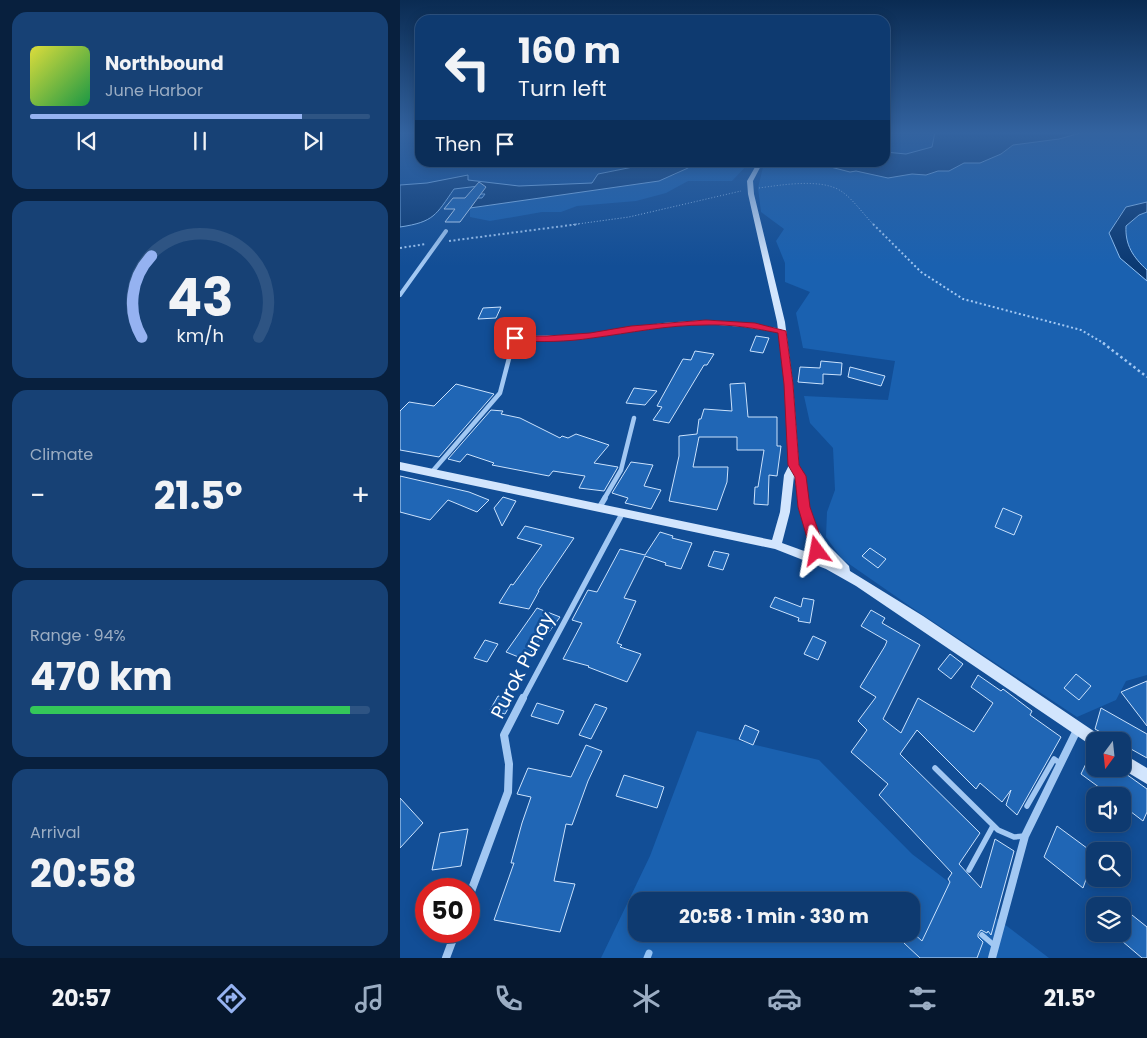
<!DOCTYPE html>
<html lang="en">
<head>
<meta charset="utf-8">
<style>
  :root { --surface:#0e3a70; --page:#174175; --text:#f1f3f6; --muted:#9badc3; --line:#2e5483; --accent:#95b2f1 }
  body { margin:0; font-family:Poppins,sans-serif; background:var(--page); color:var(--text); height:100vh; display:flex; flex-direction:column; font-size:19px; white-space:nowrap }
  * { box-sizing:border-box; margin:0 }
  p { font-size:16px; color:var(--muted) }
  .icon { flex:none; width:28px; height:28px; fill:none; stroke:currentColor; stroke-width:2; stroke-linecap:round; stroke-linejoin:round }
  .map { position:relative; flex:1; overflow:hidden }
  .details { display:flex; flex-direction:column; gap:12px; padding:12px; background:#08203e; width:400px }
  .details>* { flex:none }
  .guide { position:absolute; left:15px; top:15px; width:475px; height:152px; border-radius:15px; box-shadow:0 2px 12px #0003,0 0 0 1px var(--line); background:#0e3a70; color:var(--text); overflow:hidden }
  .needle { width:32px; rotate:195deg }
  .tools { position:absolute; left:686px; top:732px; display:grid; gap:10px }
  .tools a { display:grid; place-items:center; width:45px; height:45px; border-radius:10px; background:var(--surface); box-shadow:0 2px 12px #0003,0 0 0 1px var(--line); font-size:25px }
  .speed { position:absolute; left:15px; top:878px; display:flex; gap:10px; font-size:25px; font-weight:700; text-align:center }
  .speed>* { display:grid; place-content:center; width:65px; height:65px; border-radius:50%; background:var(--surface); box-shadow:0 2px 12px #0003,0 0 0 1px var(--line); line-height:1 }
  .speed .limit { border:8px solid #d22; background:#fff; color:#111 }
  .pin { position:absolute; display:grid; place-items:center; width:42px; height:42px; color:#fff; margin:-21px; border-radius:10px; box-shadow:0 2px 8px #0006 }
  .me { position:absolute; width:55px; margin:-28px; rotate:347deg; stroke-linejoin:round; filter:drop-shadow(0 0 4px #0008) }
  .turn { display:flex; align-items:center; gap:18px; height:105px; padding:0 20px; font-size:22px }
  .turn .icon { width:65px; height:65px; stroke-width:2.5 }
  .turn b { display:block; font-size:35px; line-height:42px }
  .then { display:flex; align-items:center; height:48px; padding:0 20px; background:#0003; gap:10px; font-size:19px }
  .big { font-size:38px; font-weight:700; line-height:1.1 }
  .details .widget { flex:1; display:flex; flex-direction:column; justify-content:center; gap:8px; min-width:0; padding:0 18px; border-radius:15px; background:var(--page) }
  .details .dial { align-items:center; gap:0 }
  .dial svg { height:130px; overflow:visible; fill:none; stroke:var(--line); stroke-width:7; stroke-linecap:round; text-anchor:middle }
  .dial text { fill:var(--text); stroke:none }
  .song { display:flex; align-items:center; gap:15px }
  .cover { width:60px; height:60px; border-radius:8px; background:linear-gradient(135deg,hsl(60 70% 55%),hsl(140 70% 35%)) }
  .played { height:5px; border-radius:2px; background:linear-gradient(90deg,var(--accent) 80%,var(--line) 80%) }
  .keys { display:flex; justify-content:space-around; direction:ltr }
  .heat { display:flex; justify-content:space-between; align-items:center; font-size:28px; direction:ltr }
  .charge { height:8px; border-radius:4px; background:linear-gradient(90deg,#34c759 94%,var(--line) 0) }
  .trip { position:absolute; left:228px; top:892px; width:292px; height:50px; border-radius:15px; background:var(--surface); box-shadow:0 2px 12px #0003,0 0 0 1px var(--line); font-weight:700; line-height:50px; text-align:center }
  .tab-bar { display:flex; height:80px; justify-content:space-around; align-items:center; background:#06172d; color:var(--muted) }
  .tab-bar .icon { width:35px; height:35px }
  .tab-bar .active { color:var(--accent) }
  .tab-bar b { font-size:22px; color:var(--text) }
  main { display:flex; flex:1; min-height:0 }
  .map>svg:first-child { display:block }
  .green { fill:#1a61b0; fill-rule:evenodd }
  .water { fill:#0b3972; stroke:#94c4f6 }
  .lines { fill:none; stroke-linecap:round; stroke-linejoin:round }
  .stream { stroke:#94c4f6; stroke-width:7 }
  .building { fill:#2066b5; stroke:#cae2fd }
  .path-far2 { stroke:#a2c8f3; stroke-width:1; stroke-dasharray:1 2; stroke-linecap:butt }
  .path-far1 { stroke:#a2c8f3; stroke-width:2; stroke-dasharray:2 2.5; stroke-linecap:butt }
  .path { stroke:#a2c8f3; stroke-width:2.5; stroke-dasharray:2.5 3; stroke-linecap:butt }
  .service { stroke:#a2c8f3; stroke-width:5.5 }
  .minor-far3 { stroke:#a2c8f3; stroke-width:4 }
  .minor-far2 { stroke:#a2c8f3; stroke-width:4.5 }
  .minor-far1 { stroke:#a2c8f3; stroke-width:5.5 }
  .minor { stroke:#a2c8f3; stroke-width:8 }
  .secondary { fill:#d2e5fd; fill-rule:evenodd }
  .route { fill:#e11d48; stroke:#92132f }
  .labels { text-anchor:middle; stroke-width:5; stroke-linejoin:round; paint-order:stroke }
  .near-street-label { font-size:19px; fill:#fff; stroke:#124e96 }
</style>
</head>
<body>
<main>
<section class="details">
<div class="widget">
<div class="song"><i class="cover"></i><div><b>Northbound</b><p>June Harbor</p></div></div>
<div class="played"></div>
<div class="keys"><svg class="icon" aria-label="previous" viewBox="0 0 24 24"><path d="M18 5L8 12l10 7zM5 5v14"/></svg><svg class="icon" aria-label="pause" viewBox="0 0 24 24"><path d="M8 5v14M16 5v14"/></svg><svg class="icon" aria-label="next" viewBox="0 0 24 24"><path d="M6 5l10 7-10 7zM19 5v14"/></svg></div>
</div>
<div class="widget dial"><svg viewBox="0 0 100 80">
<path d="M14 69A42 42 0 1 1 86 69"/>
<path d="M14 69A42 42 0 0 1 20 19" stroke="#95b2f1"/>
<text x="50" y="56" font-size="32" font-weight="700">43</text>
<text x="50" y="72" font-size="11">km/h</text>
</svg></div>
<div class="widget"><p>Climate</p>
<div class="heat"><a>−</a><b class="big">21.5°</b><a>+</a></div>
</div>
<div class="widget"><p>Range · 94%</p><b class="big">470 km</b><div class="charge"></div></div>
<div class="widget"><p>Arrival</p><b class="big">20:58</b></div>
</section>
<div class="map">
<svg width="747" height="958" viewBox="0 0 747 958">
  <rect width="100%" height="100%" fill="#124e96"/>
  <!-- green -->
  <path class="green" d="M684 132H747V202L726 207 716 220 737 271 747 281V675L726 681 716 700 677 717 511 607 442 559 426 537 427 512 435 490 433 448 410 423 404 396 488 400 495 361 403 348 396 313 410 292 385 282V263L376 241 384 229 361 212 358 188 363 167C380 154 430 165 450 172L456 170 488 178 512 174 526 175 538 171H549L564 163H580L601 154 613 145 659 139Z
    M294 163H349L332 181H288L266 193 236 201 177 206 161 212H142L90 221 70 217V208L202 189 275 175Z
    M747 212V270C733 257 725 245 726 226L739 215Z
    M297 731 419 760 512 854 649 958H201L250 856ZM236 901H511V934H236Z"/>
  <!-- water -->
  <path class="water" d="M535 132H684L659 139 613 145 601 154 580 163H564L549 171H538L526 175 512 174 488 178 456 171 450 172 415 163 485 162V152L506 154 532 147Z
    M253 163H294L288 168 259 181 70 208 77 198H82L85 194H77L79 186 54 189C36 215 34 222 0 227V185L27 183 68 175V180L119 186 192 183 198 174Z
    M747 202V212L739 215 726 226C725 245 733 257 747 270V281L720 258 709 233 726 207Z"/>
  <g class="lines">
    <!-- stream -->
    <path class="stream" d="M247 958 249 953"/>
  </g>
  <!-- building -->
  <path class="building" d="M79 182 86 187 60 222H45L55 209H44L53 198H65Z
    M101 307 96 318 78 319 83 308Z
    M356 336 369 338 363 353 350 351Z
    M295 351 314 354 307 365H304L269 423 253 420 262 407 257 406 283 359 291 360Z
    M421 361 442 363 441 375 423 374V384L398 382 400 367 420 368Z
    M450 367 485 376 481 386 448 377Z
    M345 383 348 417H377V446H381L377 476 369 475 368 505 354 504 355 487H358L364 450H337V437H299L293 467H328L327 482 317 510 269 501 279 456V436L297 434 299 419H301L304 409 332 411 330 384Z
    M56 384 94 394 39 457 0 450V411L9 402 34 406Z
    M234 388 257 391 245 405 226 403Z
    M91 410 103 411 101 414 120 418 160 438 162 436 168 438 176 434 209 445 194 463 218 467 204 491 179 488 185 476 153 471 149 476 92 465 94 463 67 454 60 462 48 459Z
    M231 462 253 465 244 486 261 490 251 509 225 503 228 498 212 493Z
    M0 476 69 492 89 500 77 512 48 500 30 520 0 512Z
    M103 497 116 501 102 526 94 508Z
    M603 508 622 516 614 535 595 527Z
    M125 526 174 538 138 591H139L129 609 99 603 111 584 113 585 142 545 117 538Z
    M260 532 273 536 272 538 292 543 281 569 265 565 266 563 245 556 224 598 236 601 217 643 222 645 220 647 241 654 227 682 188 667 189 666 163 659 182 623 172 620 188 590 197 592 220 549 245 555Z
    M470 548 486 559 478 568 462 556Z
    M314 551 329 554 323 570 308 566Z
    M375 597 401 607 403 598 414 600 410 623 398 621 399 618 370 607Z
    M137 608 160 617 146 636 142 635 126 660 106 652Z
    M471 610 485 618 482 623 520 645 483 719 501 733 518 698 574 732 593 703 571 687 578 675 601 691 603 689 632 711 630 715 661 737 617 815 606 805 611 790 602 802 580 783 576 789 517 730 500 754 580 833 559 864 581 888 595 839 614 851 591 935 588 931 587 933 581 930 578 934V937L583 942 577 958H520L504 943 511 931 522 941 550 882 548 879 552 873 479 795 488 784 451 752 467 730 458 721 476 697 460 687 485 646 487 641 461 626Z
    M413 636 426 642 418 660 404 654Z
    M85 640 98 644 87 662 74 658Z
    M550 654 563 664 551 679 538 669Z
    M676 674 691 686 679 700 664 688Z
    M747 681V726L721 692Z
    M98 696 113 700 105 714 90 710Z
    M137 703 164 711 158 724 131 716Z
    M195 704 207 708 191 739 179 735Z
    M701 708 747 734V758L722 744V741H717L695 729Z
    M345 725 359 731 353 745 339 739Z
    M186 745 202 751 188 781 172 825 166 824 154 881 175 884 160 932 94 920 114 863H111L122 823 131 797 117 794 128 768 171 777Z
    M693 749 695 750V769H719L747 789V812L743 821 722 805V796H711L681 774Z
    M224 775 264 787 257 808 216 796Z
    M0 798 23 823 0 848Z
    M657 826 695 854 683 888 644 857Z
    M68 829 61 866 32 870 40 833Z
    M722 907 747 927V958H742L722 941Z"/>
  <g class="lines">
    <!-- path-far2 -->
    <path class="path-far2" d="M359 188C381 185 421 178 441 191 453 199 464 215 474 225
      M170 225 229 217 341 191"/>
    <!-- path-far1 -->
    <path class="path-far1" d="M473 224 521 272 563 299 681 330 705 344
      M49 241 179 224
      M0 248 26 244"/>
    <!-- path -->
    <path class="path" d="M703 343 747 377"/>
    <!-- service -->
    <path class="service" d="M535 768 598 830 614 837 625 836
      M627 806 654 759 661 764
      M569 870 593 826
      M582 935 595 946"/>
    <!-- minor-far3 -->
    <path class="minor-far3" d="M0 295 46 231
      M112 344 115 338 183 337 263 325 306 322 344 325 382 331"/>
    <!-- minor-far2 -->
    <path class="minor-far2" d="M31 473 100 393 113 343
      M204 499 221 470 234 418"/>
    <!-- minor-far1 -->
    <path class="minor-far1" d="M199 508 205 498
      M123 699 222 514"/>
    <!-- minor -->
    <path class="minor" d="M69 897 108 792 109 764 104 735 123 698
      M46 958 56 931
      M592 958 625 836 677 730"/>
    <!-- secondary -->
    <path class="secondary" d="M358 162H363L353 181 354 194 385 322 393 384 399 465 405 480 409 507 418 530 429 546 449 566 450 571 523 616 701 736 703 741H695V748L456 586 426 569 375 549 0 470V462L372 540 380 512 384 475 389 465 385 384 377 322 348 194 347 181ZM394 476C397 487 397 498 399 508 404 528 415 545 429 560L382 543 390 512Z
      M722 753 747 768V784L722 769Z"/>
  </g>
  <!-- sky -->
  <linearGradient id="sky" x2="0" y2="1"><stop stop-color="#0a2b52"/><stop offset="0.5" stop-color="#3363a0"/><stop offset="1" stop-color="#3363a0" stop-opacity="0"/></linearGradient>
  <rect width="747" height="266" fill="url(#sky)"/>
  <!-- route -->
  <path class="route" d="M306 320 355 323 386 331 393 384 399 465 406 476 410 507 423 544 421 555 417 556 412 555 398 507 395 477 388 465 384 384 378 333C354 328 330 324 306 325 267 325 230 333 192 338 167 342 141 342 115 341L111 338 115 336H147L190 333 231 326Z"/>
  <g class="labels">
    <!-- near-street labels -->
    <g class="near-street-label">
      <text transform="translate(122 665) rotate(-63)" y="7">Purok Punay</text>
    </g>
  </g>
</svg>
<div class="tools">
<a><svg class="needle" viewBox="-14 -14 28 28"><path d="M0-13l5 13h-10z" fill="#e53935"/><path d="M0 13l5-13h-10z" fill="#9badc3"/></svg></a>
<a><svg class="icon" aria-label="sound" viewBox="0 0 24 24"><path d="M4 9h4l5-4v14l-5-4H4zM17 9q2 3 0 6"/></svg></a>
<a><svg class="icon" aria-label="search" viewBox="0 0 24 24"><circle cx="10" cy="10" r="6"/><path d="M15 15l6 6"/></svg></a>
<a><svg class="icon" aria-label="layers" viewBox="0 0 24 24"><path d="M12 4l9 5-9 5-9-5zM3 14l9 5 9-5"/></svg></a>
</div>
<div class="speed"><div class="limit">50</div></div>
<div class="pin" style="left:115px;top:338px;background:#d93025"><svg class="icon" aria-label="arrive" viewBox="0 0 24 24"><path d="M6 21V4h12l-3 4 3 4H6"/></svg></div>
<svg class="me" style="left:417px;top:551px" viewBox="-20 -20 40 40"><path d="M0-17L14 15 0 8-14 15z" fill="#e11d48" stroke="#fff" stroke-width="4"/></svg>
<div class="trip">20:58 · 1 min · 330 m</div>
<div class="guide">
<div class="turn"><svg class="icon" aria-label="left" viewBox="0 0 24 24"><path d="M17 20v-9H6M10 6l-5 5 5 5"/></svg><div><b>160 m</b>Turn left</div></div>
<div class="then">Then<svg class="icon" aria-label="arrive" viewBox="0 0 24 24"><path d="M6 21V4h12l-3 4 3 4H6"/></svg></div>
</div>
</div>
</main>
<nav class="tab-bar">
<b>20:57</b>
<svg class="icon active" aria-label="directions" viewBox="0 0 24 24"><path d="M12 3l9 9-9 9-9-9zM9 14v-3h6M13 9l2 2-2 2"/></svg>
<svg class="icon" aria-label="music" viewBox="0 0 24 24"><path d="M9 18V5l10-2v13"/><circle cx="6" cy="18" r="3"/><circle cx="16" cy="16" r="3"/></svg>
<svg class="icon" aria-label="phone" viewBox="0 0 24 24"><path d="M5 4h4l2 5-3 2q2 4 5 5l2-3 5 2v4C11 20 4 13 5 4z"/></svg>
<svg class="icon" aria-label="climate" viewBox="0 0 24 24"><path d="M12 3v18M4 7l16 10M4 17L20 7"/></svg>
<svg class="icon" aria-label="car" viewBox="0 0 24 24"><path d="M5 17H2v-5l4-1 3-4h7l3 4 3 1v5h-3M9 17h6M6 11h13"/><circle cx="7" cy="17" r="2"/><circle cx="17" cy="17" r="2"/></svg>
<svg class="icon" aria-label="filters" viewBox="0 0 24 24"><path d="M4 7h16M4 17h16"/><circle cx="9" cy="7" r="2"/><circle cx="15" cy="17" r="2"/></svg>
<b>21.5°</b>
</nav>
</body>
</html>
